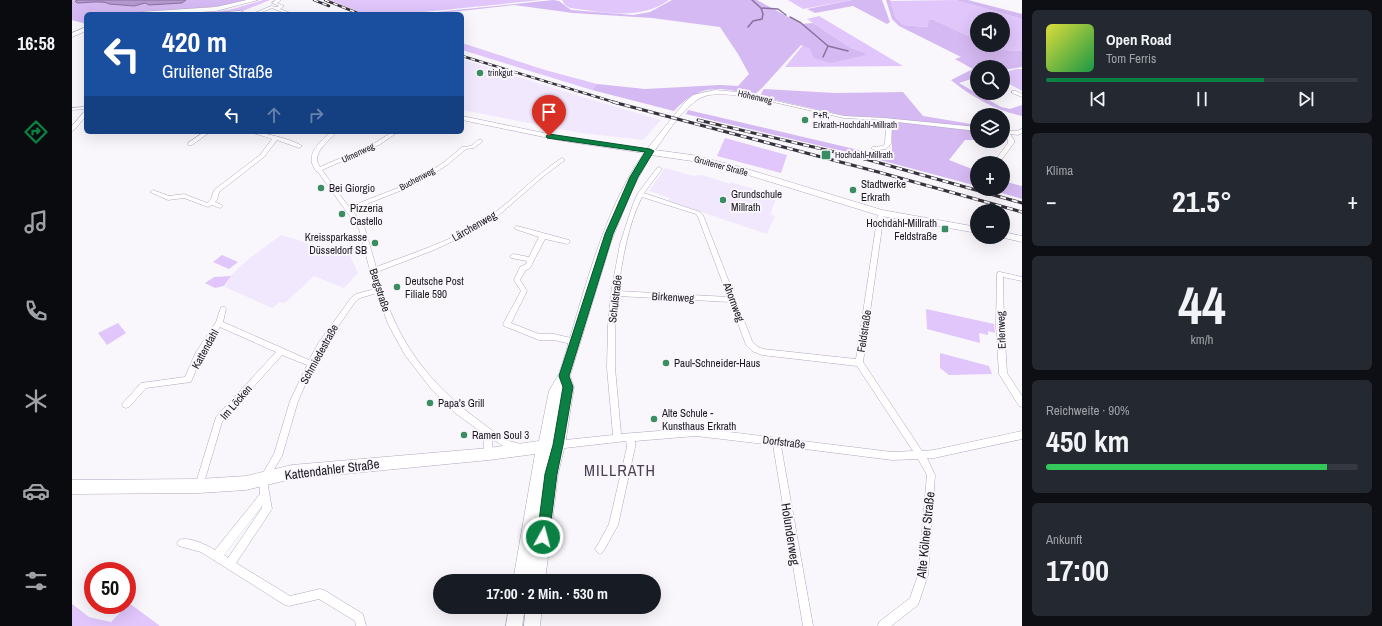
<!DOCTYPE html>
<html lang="de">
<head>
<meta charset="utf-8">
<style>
  :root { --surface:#171b24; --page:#242831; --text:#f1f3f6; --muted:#9ea1a6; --line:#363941; --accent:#0b8043 }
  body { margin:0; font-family:"Archivo Narrow",sans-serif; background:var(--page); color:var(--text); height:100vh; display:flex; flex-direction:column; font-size:15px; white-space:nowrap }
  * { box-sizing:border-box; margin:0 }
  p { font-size:13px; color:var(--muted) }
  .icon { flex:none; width:22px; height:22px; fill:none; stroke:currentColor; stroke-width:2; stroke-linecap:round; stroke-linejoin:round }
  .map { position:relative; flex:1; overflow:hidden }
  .panel { display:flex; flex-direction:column; gap:10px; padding:10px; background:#0d0f14; width:360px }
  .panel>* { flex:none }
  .top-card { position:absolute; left:12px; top:12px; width:380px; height:122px; border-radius:6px; box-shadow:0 4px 16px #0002; background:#1a4fa0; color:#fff; overflow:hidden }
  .buttons { position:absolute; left:898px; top:12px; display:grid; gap:8px }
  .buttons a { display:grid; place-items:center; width:40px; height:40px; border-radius:50%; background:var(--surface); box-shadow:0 4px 16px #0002; font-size:20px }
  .speed { position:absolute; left:12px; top:562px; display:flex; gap:8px; font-size:20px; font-weight:700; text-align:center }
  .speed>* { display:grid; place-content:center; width:52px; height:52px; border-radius:50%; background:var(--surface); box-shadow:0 4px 16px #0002; line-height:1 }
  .speed .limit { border:6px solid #d22; background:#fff; color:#111 }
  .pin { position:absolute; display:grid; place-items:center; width:34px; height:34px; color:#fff; margin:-41px -17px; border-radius:50% 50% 50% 0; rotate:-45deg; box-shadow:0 0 4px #0007 }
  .pin .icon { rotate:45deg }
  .me { position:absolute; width:44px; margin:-22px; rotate:7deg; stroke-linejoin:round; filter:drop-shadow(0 0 3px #0008) }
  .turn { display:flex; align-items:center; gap:14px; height:84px; padding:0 12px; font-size:18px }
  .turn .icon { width:52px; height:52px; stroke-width:2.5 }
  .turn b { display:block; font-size:28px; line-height:34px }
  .lanes { display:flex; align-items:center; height:38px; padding:0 12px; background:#0003; justify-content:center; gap:20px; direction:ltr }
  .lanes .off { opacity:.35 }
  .big { font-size:30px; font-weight:700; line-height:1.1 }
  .panel .tile { flex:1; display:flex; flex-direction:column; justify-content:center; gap:6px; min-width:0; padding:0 14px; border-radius:6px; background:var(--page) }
  .panel .dial { align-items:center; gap:0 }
  .dial b { font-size:52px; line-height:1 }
  .song { display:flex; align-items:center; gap:12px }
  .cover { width:48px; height:48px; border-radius:6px; background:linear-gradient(135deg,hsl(60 70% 55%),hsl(140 70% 35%)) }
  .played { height:4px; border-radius:2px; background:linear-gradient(90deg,var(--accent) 70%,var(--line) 70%) }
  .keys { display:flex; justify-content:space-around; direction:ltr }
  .heat { display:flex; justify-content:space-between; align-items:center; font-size:22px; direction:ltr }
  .charge { height:6px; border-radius:3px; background:linear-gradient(90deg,#34c759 90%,var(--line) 0) }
  .trip { position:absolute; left:361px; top:574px; width:228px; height:40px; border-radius:20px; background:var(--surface); box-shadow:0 4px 16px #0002; font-weight:700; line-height:40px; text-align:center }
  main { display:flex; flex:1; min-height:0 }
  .dock { display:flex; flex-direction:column; width:72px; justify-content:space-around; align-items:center; background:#090b0e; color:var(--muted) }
  .dock .icon { width:28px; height:28px }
  .dock .current { color:var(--accent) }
  .dock b { font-size:18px; color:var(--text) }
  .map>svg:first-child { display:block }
  .built { fill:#f2e8fe }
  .green { fill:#e0c6fb }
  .forest { fill:#d5b9f2 }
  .water { fill:#b498d0; stroke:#86729c }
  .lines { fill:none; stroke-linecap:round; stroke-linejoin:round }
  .stream { stroke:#86729c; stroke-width:1.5 }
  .street-casing { stroke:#b4a7c2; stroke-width:1 }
  .secondary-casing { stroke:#b4a7c2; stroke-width:1 }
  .street { fill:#fff; fill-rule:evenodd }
  .secondary { fill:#fff; fill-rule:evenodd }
  .rail-far1-casing { stroke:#36323b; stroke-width:2.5 }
  .rail-casing { stroke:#36323b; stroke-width:3 }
  .rail-far1 { stroke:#f9f6fc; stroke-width:1.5; stroke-dasharray:4.5; stroke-linecap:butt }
  .rail { stroke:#f9f6fc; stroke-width:2; stroke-dasharray:6; stroke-linecap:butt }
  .route { fill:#0b8043; stroke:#07532c }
  .poi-dot { fill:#398d60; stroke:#f9f6fc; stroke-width:1.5 }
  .labels { text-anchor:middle; stroke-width:4; stroke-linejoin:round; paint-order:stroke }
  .far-poi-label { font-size:9px; fill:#1c1821; stroke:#f9f6fc; text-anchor:start }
  .far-street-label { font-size:9px; fill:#1c1821; stroke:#f9f6fc }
  .poi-label { font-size:11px; fill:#1c1821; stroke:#f9f6fc; text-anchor:start }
  .street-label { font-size:11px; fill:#1c1821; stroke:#f9f6fc }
  .near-street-label { font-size:13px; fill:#1c1821; stroke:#f9f6fc }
  .near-quarter-label { font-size:16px; letter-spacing:1px; fill:#4a3e55; stroke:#f9f6fc }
</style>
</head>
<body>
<main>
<nav class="dock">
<b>16:58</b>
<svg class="icon current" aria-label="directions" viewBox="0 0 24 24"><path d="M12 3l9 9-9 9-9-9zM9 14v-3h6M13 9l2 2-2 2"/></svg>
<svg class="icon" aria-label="music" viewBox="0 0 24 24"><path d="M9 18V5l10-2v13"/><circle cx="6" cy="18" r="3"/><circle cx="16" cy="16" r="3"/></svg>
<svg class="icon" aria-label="phone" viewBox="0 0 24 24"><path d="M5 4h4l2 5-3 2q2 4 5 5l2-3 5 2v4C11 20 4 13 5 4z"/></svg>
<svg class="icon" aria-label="climate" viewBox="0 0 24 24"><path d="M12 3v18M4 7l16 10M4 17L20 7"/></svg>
<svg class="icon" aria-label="car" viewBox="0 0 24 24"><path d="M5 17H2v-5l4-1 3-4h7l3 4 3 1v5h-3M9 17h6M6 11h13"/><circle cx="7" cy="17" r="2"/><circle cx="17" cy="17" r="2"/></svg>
<svg class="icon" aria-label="filters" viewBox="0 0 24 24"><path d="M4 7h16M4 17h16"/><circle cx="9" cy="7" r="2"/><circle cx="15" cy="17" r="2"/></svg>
</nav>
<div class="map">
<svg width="950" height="626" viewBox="0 0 950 626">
  <rect width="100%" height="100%" fill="#f9f6fc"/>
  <!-- built -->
  <path class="built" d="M390 59 504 95 589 120 571 140 509 133 390 110Z
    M593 168 621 176 630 175 658 184 659 182 691 192 693 190 706 194 698 214 703 216 695 234 596 201 598 198 577 191Z
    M209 235 278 256 286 273 272 288 242 276 213 303 208 302 200 308 153 287 160 274 178 258Z"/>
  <!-- green -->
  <path class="green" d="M191 0H198L163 14 135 13 161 9Z
    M258 0H469L332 14H292Z
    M490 0H597C568 21 531 12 498 8L493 5Z
    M716 0H780L731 9Z
    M883 0 950 19V51L931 50 918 45H931V19H905V40L862 20 857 27 831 25 823 17 818 1Z
    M747 16 831 66 713 67 731 45 738 49 741 52H791L779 48 735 19Z
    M390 43 473 70 525 84 520 90 390 50Z
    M944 69H950V91L931 80V73Z
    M653 138 715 155 709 173 645 156Z
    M150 255 166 262 157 269 141 262Z
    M159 276 152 286 143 288 133 283 142 277Z
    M854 309 922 324 923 333 916 331V335L907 333 908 343 855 329Z
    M46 323 54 333 35 345 26 333Z
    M868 353 917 366 920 374 877 375 868 368Z
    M57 603 88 626H0V604L17 617 39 622Z"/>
  <!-- forest -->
  <path class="forest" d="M0 0 17 2 25 1H34L47 5 62 6 73 3 77 5 110 3 114 0H173L151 6 52 14H14V24L0 20Z
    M481 0 487 1 499 10 561 15 578 12 600 0H685L729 24 741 23 779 48 791 52 794 55 758 63 742 58 738 49 729 45 690 88 682 95C648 87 628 83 602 111L520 90 525 84 573 89 648 85 666 86 677 74 666 54 648 27 580 18 501 13 442 5 362 14H345Z
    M780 0H810L818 22 815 24 781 6 743 13 735 9Z
    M814 0H818L823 17 831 25 856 27 857 20H862L905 40V45H918L931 50 950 51V67L931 70V67H905V77L887 83 929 107 938 109 950 105V116C923 110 900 97 879 80L901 69 883 59 889 57 827 26 820 19Z
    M883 0H896L950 14V19Z
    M692 89 763 93 831 92 851 116 905 125V140H893L877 160 905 171V186L804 159 614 114 616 110 808 155 820 151V127L814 118 774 116 690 97 688 95Z
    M931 181 950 186V199L916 189H931Z"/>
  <!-- water -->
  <path class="water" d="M6 0H114L110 3 77 5 73 3 62 6 37 4C32 0 14 3 5 3L3 1Z"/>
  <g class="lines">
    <!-- stream -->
    <path class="stream" d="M680 0 689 8 706 9 714 15
      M718 17 729 23 756 46 776 51
      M676 27 681 21 690 19 691 14 689 8
      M751 57 756 46"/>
    <defs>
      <path id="street" d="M204 0H209L205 3 212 6 208 9 221 14H215L200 8 185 14H180L199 6 205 7 207 6 200 3Z
        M168 11 177 14H139L141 13Z
        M940 91H944L950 94V97L940 93Z
        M672 94 772 116 812 118 905 127V131L816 121 820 127 819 144 814 149 802 150 799 148 800 147 811 146 813 144 814 127 810 120 772 118 674 96H672Z
        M14 107V109L0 110V108Z
        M12 112H14V116L2 130 0 131V126Z
        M950 129V133L946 135 938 134 942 140V143L927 163H921L936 143C936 139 934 134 931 133V131H945Z
        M132 132H138L120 145H116V143Z
        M178 132C190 132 220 139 230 146L227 148 205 140 192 157 147 192 145 200 143 202 150 205V207L148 208 140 205 136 207 112 198 96 200 78 192 81 190 97 196 112 194 135 203 139 199 142 190 188 155 200 139Z
        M259 132H265C257 141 238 154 248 167L303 143 320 132H326L307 145 250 170 277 207 341 182 371 163 390 147 399 146 406 140H410L411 141 402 148 394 149 375 165 345 184 280 210 293 229 304 267C341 253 380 241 414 219 440 201 462 177 488 159L490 158 493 160 473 175 428 214 405 230 362 250 305 272C310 289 316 308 324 324 343 364 373 396 409 422 418 429 427 436 437 441 441 442 445 443 449 444L450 447 449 450C439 453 429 444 420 439L421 454 420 457 417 458 414 457 412 449V434L383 413 360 390 333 355 316 324 305 293 288 298 283 302 253 346 242 365 226 401 210 456 195 481 200 509 164 563 218 596 248 589 252 590 291 614 294 626H284L283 621 247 599 217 606 213 605 129 552 107 546 105 543 107 540C116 536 135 545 143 550L188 494 187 480 202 454 218 401 235 365 210 355 150 422 131 486 130 489 127 490 124 489 123 486 144 417 204 352 148 327 130 355 119 382 74 388 57 407 54 408 51 407 50 404 69 383 113 377 124 352 144 322 149 307H153L154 309 151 322 237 360 247 342 279 298 284 294 303 289 287 229 246 172 244 171C243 169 241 166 240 163 237 150 251 139 259 132ZM190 506V508L156 558 152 555Z
        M587 167 590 169 572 193 628 212 631 215 680 341 686 347 691 349 784 359 806 213 807 212H811L812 213 791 362 850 451 862 450 950 431V439L862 458H855L863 475 856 575 846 605 819 626H806L807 622 838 598 846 575 855 475 846 459 820 460 709 446 741 626H731L701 445 624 436 563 441V447L546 525 531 552 528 554 525 552 523 549 525 546 537 524 555 447 554 441 484 449 481 448 480 445 481 442 484 441 541 435 535 368 536 326 539 293 548 244 561 204 566 193 585 168ZM570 197 624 214 626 217 656 297 546 291C550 261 556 224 570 197ZM546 296 658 302 674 345 680 351 690 355 785 366 841 451 820 452 624 428 549 434 543 368V326Z
        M445 226 497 240 498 242 495 244 473 239 458 268 453 271 448 280 455 291 439 323 467 334H482L503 339 506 340 507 342 506 344 503 345 482 340H467L432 326 431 324 449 291 442 280 448 267 454 264 455 261 439 258 438 256 441 254 457 257 467 237 443 229 442 228 443 227Z
        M926 272H928L950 277V281L931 277 932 325 935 373 950 396V407L947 406 927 374 924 325 925 274Z"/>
      <path id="secondary" d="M175 0H186L144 11 96 14H65L68 12 144 7Z
        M14 27V31L0 37V33Z
        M643 90 677 93 678 95 674 97C662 95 649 93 637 95 615 99 596 133 583 150L620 155 665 166 810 210 905 227V233L809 216 660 170 620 161 579 155 560 190 539 242 498 376 502 387 493 445 486 474 473 581H457L468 508 457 581H441L463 454 417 460 220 479 174 490 127 493 0 494V480L127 479 174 476 220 465 417 448 467 441 477 391 487 374C509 305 529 213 572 153L491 141 390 120V116L491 137 575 149 613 102 621 95Z
        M931 232 950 236V242L928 237H931Z
        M437 607H453L450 626H434Z
        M454 607H470L468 626H452Z"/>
    </defs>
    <!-- street casing -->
    <use href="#street" class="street-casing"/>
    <!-- secondary casing -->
    <use href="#secondary" class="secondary-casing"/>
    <!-- street -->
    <use href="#street" class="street"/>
    <!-- secondary -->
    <use href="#secondary" class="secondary"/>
    <defs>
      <path id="rail-far1" d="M242 0 257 6
        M253 0 288 14
        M390 56 545 103"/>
      <path id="rail" d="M541 102 810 173 950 212
        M626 120 797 160 950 203"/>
    </defs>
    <!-- rail-far1 casing -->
    <use href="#rail-far1" class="rail-far1-casing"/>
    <!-- rail casing -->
    <use href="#rail" class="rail-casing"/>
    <!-- rail-far1 -->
    <use href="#rail-far1" class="rail-far1"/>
    <!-- rail -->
    <use href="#rail" class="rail"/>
  </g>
  <!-- route -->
  <path class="route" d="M477 134 578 149 582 151 566 177 541 234 497 376 501 387 491 445 485 474 477 537 475 541 471 543 466 541 465 537 473 474 481 445 491 387 487 376 533 234 558 177 573 152 475 138 474 136Z"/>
  <!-- markers -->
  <g class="poi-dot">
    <circle cx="408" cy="73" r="4"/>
    <circle cx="733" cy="120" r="4"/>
    <rect x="749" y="150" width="10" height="10" rx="2"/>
    <circle cx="249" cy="188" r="4"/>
    <circle cx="781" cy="190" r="4"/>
    <circle cx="651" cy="200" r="4"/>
    <circle cx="270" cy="214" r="4"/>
    <rect x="869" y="225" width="8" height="8" rx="2"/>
    <circle cx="303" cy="243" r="4"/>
    <circle cx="325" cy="287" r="4"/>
    <circle cx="594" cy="363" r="4"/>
    <circle cx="358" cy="403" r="4"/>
    <circle cx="582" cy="419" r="4"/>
    <circle cx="392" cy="435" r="4"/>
  </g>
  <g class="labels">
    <!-- far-poi labels -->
    <g class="far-poi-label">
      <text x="416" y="76">trinkgut</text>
      <text x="741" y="118">P+R,<tspan x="741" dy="10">Erkrath-Hochdahl-Millrath</tspan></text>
      <text x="763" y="158">Hochdahl-Millrath</text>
    </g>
    <!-- far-street labels -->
    <g class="far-street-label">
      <text transform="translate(683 97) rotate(13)" y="3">Höhenweg</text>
      <text transform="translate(286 153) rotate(-25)" y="3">Ulmenweg</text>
      <text transform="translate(649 166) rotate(15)" y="3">Gruitener Straße</text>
      <text transform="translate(345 179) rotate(-28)" y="3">Buchenweg</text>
    </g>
    <!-- poi labels -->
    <g class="poi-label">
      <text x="789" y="188">Stadtwerke<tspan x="789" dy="13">Erkrath</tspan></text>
      <text x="257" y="192">Bei Giorgio</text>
      <text x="659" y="198">Grundschule<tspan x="659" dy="13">Millrath</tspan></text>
      <text x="278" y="212">Pizzeria<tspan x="278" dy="13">Castello</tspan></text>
      <text x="865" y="227" text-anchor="end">Hochdahl-Millrath<tspan x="865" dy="13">Feldstraße</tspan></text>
      <text x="295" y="241" text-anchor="end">Kreissparkasse<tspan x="295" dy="13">Düsseldorf SB</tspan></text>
      <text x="333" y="285">Deutsche Post<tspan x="333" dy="13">Filiale 590</tspan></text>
      <text x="602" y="367">Paul-Schneider-Haus</text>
      <text x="366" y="407">Papa's Grill</text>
      <text x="590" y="417">Alte Schule -<tspan x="590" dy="13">Kunsthaus Erkrath</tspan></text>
      <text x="400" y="439">Ramen Soul 3</text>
    </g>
    <!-- street labels -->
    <g class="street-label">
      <text transform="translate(402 226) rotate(-30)" y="4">Lärchenweg</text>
      <text transform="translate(308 290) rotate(72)" y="4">Bergstraße</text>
      <text transform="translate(601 297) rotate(3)" y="4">Birkenweg</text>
      <text transform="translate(543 299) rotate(-83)" y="4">Schulstraße</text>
      <text transform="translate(662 302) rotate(69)" y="4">Ahornweg</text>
      <text transform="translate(929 330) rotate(-92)" y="4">Erlenweg</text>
      <text transform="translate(792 331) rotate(-81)" y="4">Feldstraße</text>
      <text transform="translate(133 349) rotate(-61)" y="4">Kattendahl</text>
      <text transform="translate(247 354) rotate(-61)" y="4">Schmiedestraße</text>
      <text transform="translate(164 402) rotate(-49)" y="4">Im Löcken</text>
      <text transform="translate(712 442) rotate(7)" y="4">Dorfstraße</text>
    </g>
    <!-- near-street labels -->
    <g class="near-street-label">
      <text transform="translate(260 469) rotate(-7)" y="5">Kattendahler Straße</text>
      <text transform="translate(719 534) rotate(81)" y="5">Holunderweg</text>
      <text transform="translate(853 535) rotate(-84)" y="5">Alte Kölner Straße</text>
    </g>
    <!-- near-quarter labels -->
    <g class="near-quarter-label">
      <text x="548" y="476">MILLRATH</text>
    </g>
  </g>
</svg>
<div class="buttons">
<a><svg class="icon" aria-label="sound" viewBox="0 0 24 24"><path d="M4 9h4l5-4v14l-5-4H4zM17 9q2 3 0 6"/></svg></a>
<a><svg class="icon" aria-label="search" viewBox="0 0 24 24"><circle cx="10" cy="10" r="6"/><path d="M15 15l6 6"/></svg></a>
<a><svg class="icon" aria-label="layers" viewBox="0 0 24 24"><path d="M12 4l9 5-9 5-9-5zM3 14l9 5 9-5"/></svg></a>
<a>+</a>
<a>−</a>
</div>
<div class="speed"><div class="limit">50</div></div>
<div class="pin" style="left:477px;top:136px;background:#d93025"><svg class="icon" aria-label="arrive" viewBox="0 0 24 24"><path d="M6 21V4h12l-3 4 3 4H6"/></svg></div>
<svg class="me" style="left:471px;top:537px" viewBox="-20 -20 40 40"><circle r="17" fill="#0b8043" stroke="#fff" stroke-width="3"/><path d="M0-11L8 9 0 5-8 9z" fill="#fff"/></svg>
<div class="trip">17:00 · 2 Min. · 530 m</div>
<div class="top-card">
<div class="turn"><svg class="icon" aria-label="left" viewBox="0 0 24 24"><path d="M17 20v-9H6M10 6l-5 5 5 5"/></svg><div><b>420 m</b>Gruitener Straße</div></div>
<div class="lanes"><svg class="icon" aria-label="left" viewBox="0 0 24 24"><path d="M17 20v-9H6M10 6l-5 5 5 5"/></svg><svg class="icon off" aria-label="ahead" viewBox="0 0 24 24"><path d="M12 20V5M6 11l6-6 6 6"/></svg><svg class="icon off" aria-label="right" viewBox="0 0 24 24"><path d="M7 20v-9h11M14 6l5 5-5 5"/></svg></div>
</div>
</div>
<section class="panel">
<div class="tile">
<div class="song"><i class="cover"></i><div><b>Open Road</b><p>Tom Ferris</p></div></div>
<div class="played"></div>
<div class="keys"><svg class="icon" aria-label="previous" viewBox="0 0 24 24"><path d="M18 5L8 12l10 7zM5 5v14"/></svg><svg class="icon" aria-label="pause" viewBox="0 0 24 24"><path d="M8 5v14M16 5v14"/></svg><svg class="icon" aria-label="next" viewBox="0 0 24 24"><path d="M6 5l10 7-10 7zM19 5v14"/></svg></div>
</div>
<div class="tile"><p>Klima</p>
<div class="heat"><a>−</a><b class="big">21.5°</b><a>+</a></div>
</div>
<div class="tile dial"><b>44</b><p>km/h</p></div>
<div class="tile"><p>Reichweite · 90%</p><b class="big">450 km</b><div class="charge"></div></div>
<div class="tile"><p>Ankunft</p><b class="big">17:00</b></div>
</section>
</main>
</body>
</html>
